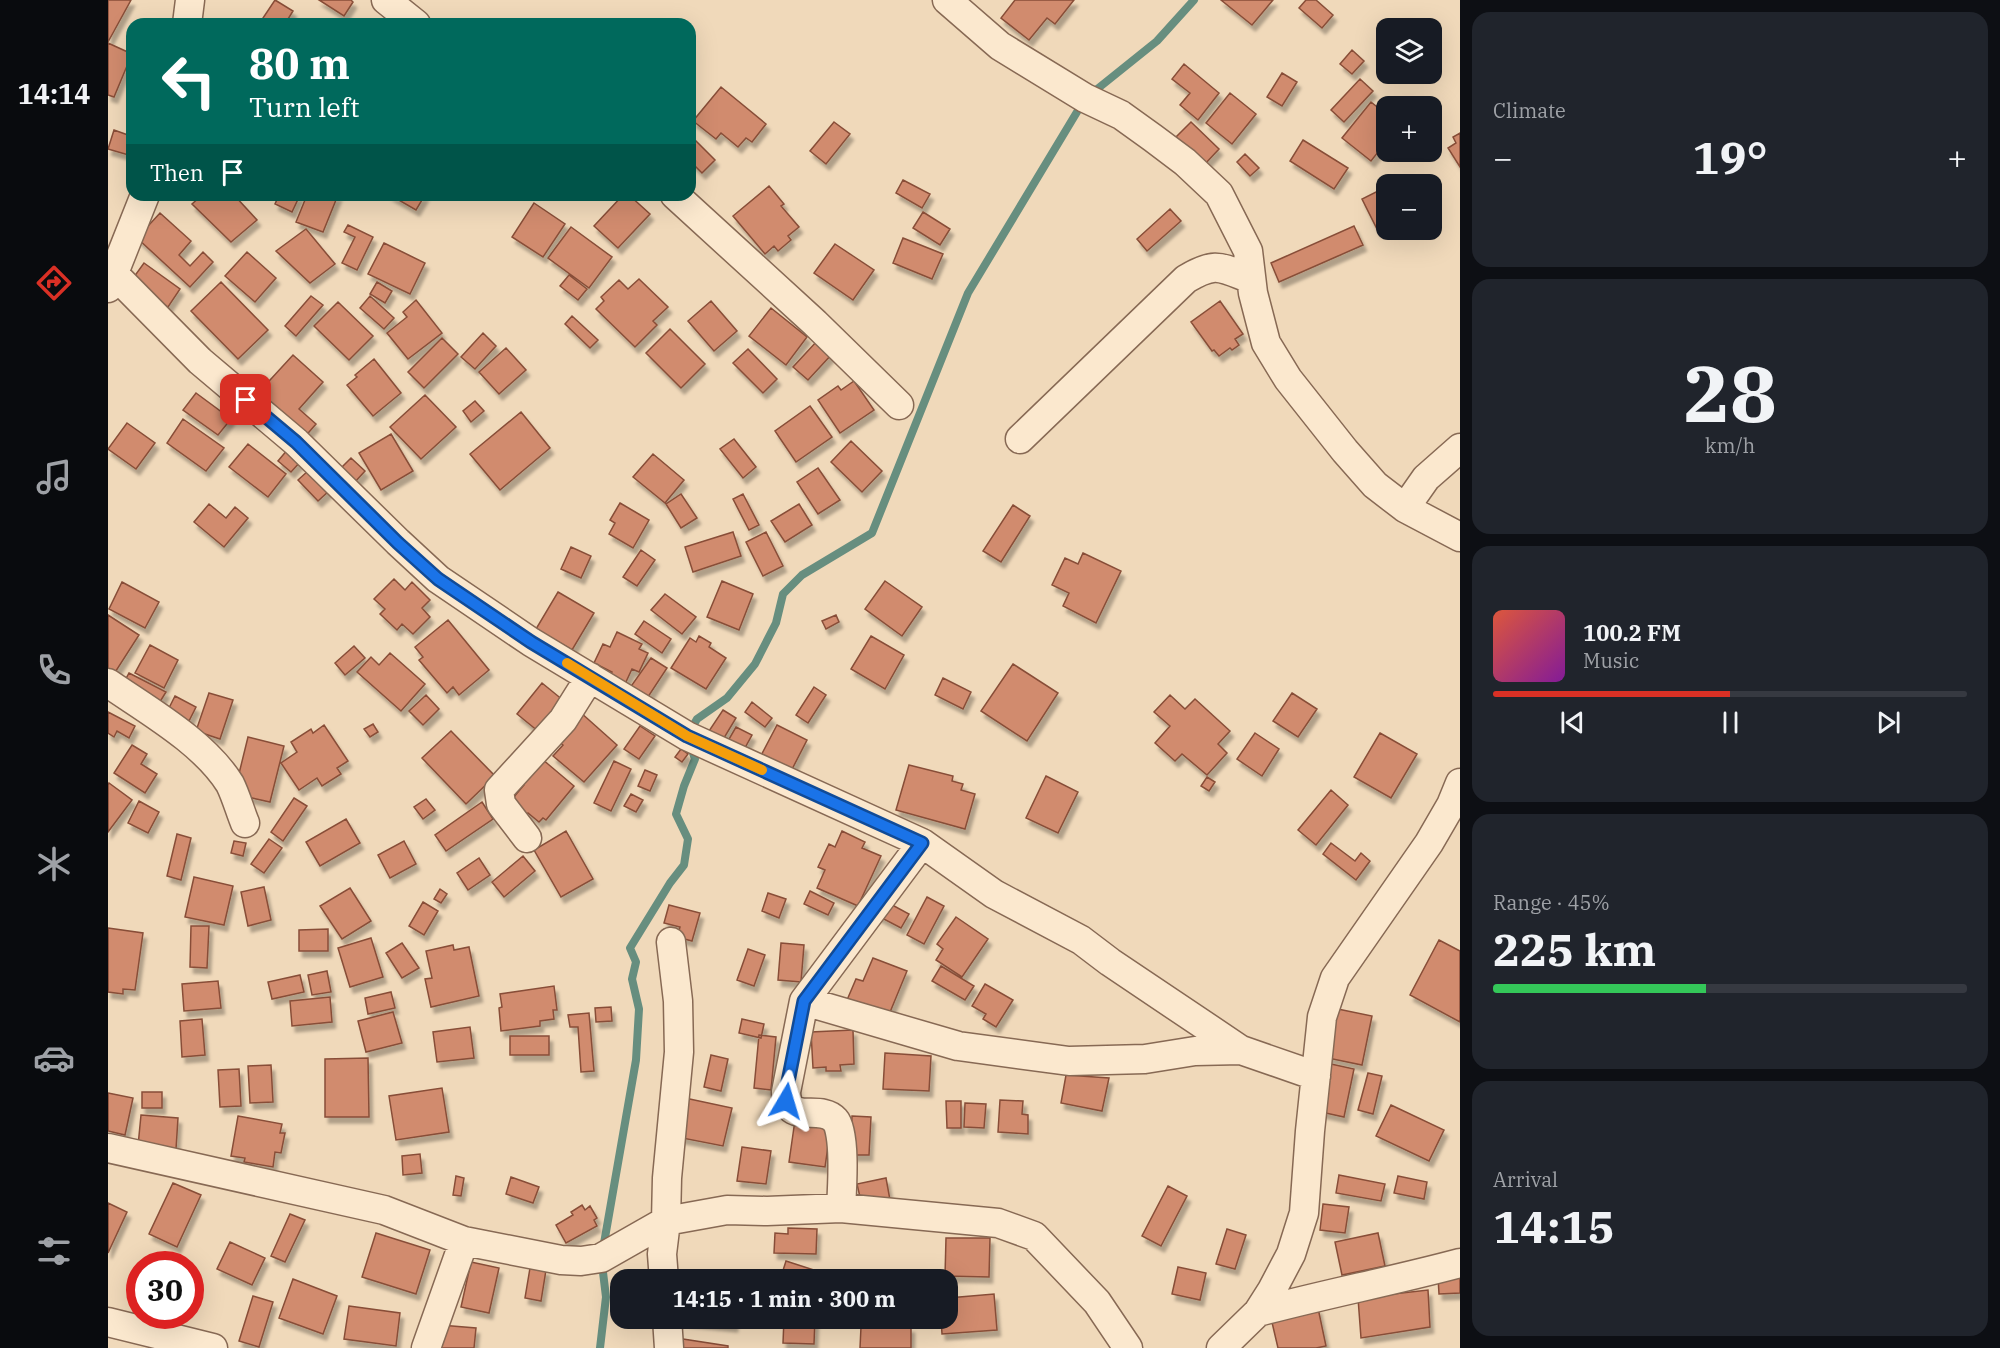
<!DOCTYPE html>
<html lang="en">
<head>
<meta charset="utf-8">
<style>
  :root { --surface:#171b24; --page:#20242c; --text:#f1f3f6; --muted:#9ea1a6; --line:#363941; --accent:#d93025 }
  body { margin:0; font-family:"IBM Plex Serif",serif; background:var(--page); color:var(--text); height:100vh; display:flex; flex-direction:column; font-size:22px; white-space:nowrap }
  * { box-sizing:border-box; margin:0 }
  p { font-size:20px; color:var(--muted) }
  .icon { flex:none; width:33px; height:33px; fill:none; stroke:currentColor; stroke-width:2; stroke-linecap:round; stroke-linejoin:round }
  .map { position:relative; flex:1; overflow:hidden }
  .side { display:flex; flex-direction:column; gap:12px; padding:12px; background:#0d0f14; width:540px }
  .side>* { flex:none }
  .top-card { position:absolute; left:18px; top:18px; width:570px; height:183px; border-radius:18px; box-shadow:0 6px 24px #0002; background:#00695c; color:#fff; overflow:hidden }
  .fabs { position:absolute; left:1268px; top:18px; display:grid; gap:12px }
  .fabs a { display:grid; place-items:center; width:66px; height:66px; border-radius:12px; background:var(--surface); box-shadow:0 6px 24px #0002; font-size:30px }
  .speed { position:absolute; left:18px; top:1251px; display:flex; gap:12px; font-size:30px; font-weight:700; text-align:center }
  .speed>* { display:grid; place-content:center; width:78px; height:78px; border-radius:50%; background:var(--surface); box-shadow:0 6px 24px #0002; line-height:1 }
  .speed .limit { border:9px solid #d22; background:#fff; color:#111 }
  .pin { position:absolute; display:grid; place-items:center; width:51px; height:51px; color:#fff; margin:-26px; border-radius:12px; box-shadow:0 3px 9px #0006 }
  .me { position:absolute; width:66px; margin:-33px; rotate:7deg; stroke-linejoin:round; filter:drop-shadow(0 0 4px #0008) }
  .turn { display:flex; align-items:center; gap:21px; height:126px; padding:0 24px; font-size:27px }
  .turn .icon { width:78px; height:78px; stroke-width:2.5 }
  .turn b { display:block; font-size:42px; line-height:51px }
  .then { display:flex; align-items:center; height:57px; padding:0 24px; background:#0003; gap:12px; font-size:22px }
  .big { font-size:45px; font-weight:700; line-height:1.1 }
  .side .card { flex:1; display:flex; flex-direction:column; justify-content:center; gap:9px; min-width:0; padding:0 21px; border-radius:18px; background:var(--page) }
  .side .dial { align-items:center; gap:0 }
  .dial b { font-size:78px; line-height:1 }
  .song { display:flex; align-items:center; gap:18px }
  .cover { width:72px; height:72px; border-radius:9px; background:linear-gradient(135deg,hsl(10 70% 55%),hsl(290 70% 35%)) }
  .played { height:6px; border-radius:3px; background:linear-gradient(90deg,var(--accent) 50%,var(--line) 50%) }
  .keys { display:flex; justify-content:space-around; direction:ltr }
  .heat { display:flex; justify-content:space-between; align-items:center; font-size:33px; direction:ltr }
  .charge { height:9px; border-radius:4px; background:linear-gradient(90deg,#34c759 45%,var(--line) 0) }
  .trip { position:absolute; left:502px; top:1269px; width:348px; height:60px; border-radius:18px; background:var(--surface); box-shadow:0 6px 24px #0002; font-weight:700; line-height:60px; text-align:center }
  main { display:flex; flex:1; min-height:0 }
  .tabs { display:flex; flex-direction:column; width:108px; justify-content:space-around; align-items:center; background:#090b0e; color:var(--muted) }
  .tabs .icon { width:42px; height:42px }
  .tabs .current { color:var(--accent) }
  .tabs b { font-size:27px; color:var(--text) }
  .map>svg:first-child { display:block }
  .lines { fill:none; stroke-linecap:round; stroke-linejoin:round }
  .stream { stroke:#678e7f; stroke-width:8 }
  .building { fill:#d18b6e; stroke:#884e38; stroke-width:1.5; filter:url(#shadow) }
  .street-casing { stroke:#876954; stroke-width:31 }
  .street { stroke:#fbe8ce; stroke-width:28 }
  .route-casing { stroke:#114b97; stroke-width:15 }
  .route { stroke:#1a73e8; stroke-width:10 }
  .slow { stroke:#f59e0b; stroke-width:10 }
</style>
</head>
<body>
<main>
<nav class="tabs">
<b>14:14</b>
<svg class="icon current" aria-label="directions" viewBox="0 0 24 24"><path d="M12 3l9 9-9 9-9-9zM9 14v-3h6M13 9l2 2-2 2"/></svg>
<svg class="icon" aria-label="music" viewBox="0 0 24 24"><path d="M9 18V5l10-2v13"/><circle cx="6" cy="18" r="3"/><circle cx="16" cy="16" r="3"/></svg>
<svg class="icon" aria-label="phone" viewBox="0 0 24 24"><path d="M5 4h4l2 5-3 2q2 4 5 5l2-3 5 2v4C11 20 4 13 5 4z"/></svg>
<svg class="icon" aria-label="climate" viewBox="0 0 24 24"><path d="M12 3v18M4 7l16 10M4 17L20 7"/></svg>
<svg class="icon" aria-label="car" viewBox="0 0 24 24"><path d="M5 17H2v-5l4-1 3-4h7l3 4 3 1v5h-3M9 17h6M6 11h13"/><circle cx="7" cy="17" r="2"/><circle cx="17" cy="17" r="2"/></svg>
<svg class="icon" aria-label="filters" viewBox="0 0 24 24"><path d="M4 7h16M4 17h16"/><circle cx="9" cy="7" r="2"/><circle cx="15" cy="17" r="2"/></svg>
</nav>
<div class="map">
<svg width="1352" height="1348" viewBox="0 0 1352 1348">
  <defs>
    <filter id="shadow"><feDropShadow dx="3.5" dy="6" stdDeviation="1.5" flood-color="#0004"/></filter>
  </defs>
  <rect width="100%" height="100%" fill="#f0d9ba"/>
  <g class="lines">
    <!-- stream -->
    <path class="stream" d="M983 94 1049 41 1086 0
      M581 733 589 719 619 698 647 664 668 623 675 594 694 575 764 533 860 293 975 102
      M495 1249 528 1060 531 1009 524 979 528 962 522 948 562 883 576 865 580 839 568 814 576 786 587 759 583 747
      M492 1348 498 1297 494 1264"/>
  </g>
  <!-- building -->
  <path class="building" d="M0 0H23L0 42Z
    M167 0 185 11 177 24H151Z
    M211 0H243L245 2 236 16Z
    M907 0H966L947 24 939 18 921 40 893 18Z
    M1113 0H1165L1144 25Z
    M1198 0H1208L1225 15 1214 28 1191 8Z
    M0 43 24 54 6 97 0 95Z
    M1244 50 1256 61 1244 74 1232 64Z
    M1076 64 1111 93 1090 120 1072 105 1082 93 1064 79Z
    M1174 73 1189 82 1174 106 1159 97Z
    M1252 79 1265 91 1236 122 1223 110Z
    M613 87 658 124 644 142 638 138 630 147 613 133 608 139 585 121Z
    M1122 93 1148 114 1124 144 1098 123Z
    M1263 102 1278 114V142L1263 161 1234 138Z
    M726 122 742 134 718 164 702 151Z
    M1083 122 1111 149 1097 164 1068 137Z
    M24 123V156L0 149 6 130 20 135Z
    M1352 133V167L1340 148 1348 143 1345 137Z
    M582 135 607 160 594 173 582 161Z
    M1195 140 1240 168 1226 189 1182 161Z
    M1137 154 1151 168 1142 176 1129 162Z
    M795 180 822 194 814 208 788 193Z
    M661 186 676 204 673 206 691 227 680 236 683 240 670 251 666 246 657 254 625 216Z
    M1278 187V228L1270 231 1254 199Z
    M94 195H126L149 220 123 242 84 204Z
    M171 195H192L184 212 167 204Z
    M199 195H230L215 232 188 222Z
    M282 195H317L308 210Z
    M515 195H521L542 214 510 248 486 226Z
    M426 203 457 224 435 257 404 237Z
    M1062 209 1073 221 1039 251 1029 239Z
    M815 212 842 229 832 245 805 228Z
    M52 213 83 241 71 255 82 266 95 252 105 262 82 287 29 238Z
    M240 225 265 237 249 270 234 263 247 237 236 232Z
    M1246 226 1255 245 1171 282 1163 263Z
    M463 227 504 257 481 288 440 258Z
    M198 229 227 264 202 283 168 251Z
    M795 238 835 254 824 279 785 263Z
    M276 243 317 263 302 294 260 274Z
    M727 244 766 270 745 300 706 273Z
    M139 252 168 278 147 302 117 276Z
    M36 263 72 289 60 307 23 281Z
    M461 275 479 289 470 300 452 286Z
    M531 279 560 307 545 321 549 325 527 347 488 309 496 301 493 297 511 280 520 289Z
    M113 282 160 330 130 359 83 311Z
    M269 282 284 291 277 303 262 294Z
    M203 296 215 305 188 336 177 326Z
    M262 296 286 318 276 329 252 308Z
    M308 300 334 333 300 359 279 333 299 317 295 312Z
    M603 301 629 331 606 351 580 321Z
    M1112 301 1135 334 1127 339 1131 345 1124 350 1122 348 1111 356 1106 350 1104 351 1083 322Z
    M230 302 265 336 241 360 206 326Z
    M663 308 699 337 678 365 641 336Z
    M464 316 490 340 482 348 457 324Z
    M562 329 597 364 573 388 538 353Z
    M375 333 388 346 367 369 353 357Z
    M334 338 350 354 316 388 300 372Z
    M709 341 724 354 700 380 685 367Z
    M398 348 418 370 391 394 371 372Z
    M640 349 669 379 655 393 625 363Z
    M185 355 215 382 191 409 208 424 195 439 151 392Z
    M266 359 293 393 265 416 239 385 249 377 247 375Z
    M746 381 766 410 732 433 710 400 730 386 733 390Z
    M88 393 123 419 110 435 75 410Z
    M317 395 348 427 313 459 282 427Z
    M367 401 376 411 363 422 355 411Z
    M702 406 724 437 688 462 667 431Z
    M413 412 442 448 392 490 362 454Z
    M75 419 116 448 98 471 59 443Z
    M19 423 47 443 28 469 0 449Z
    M283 434 305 471 273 490 251 453Z
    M626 439 648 467 635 478 612 449Z
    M743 441 774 471 754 492 723 462Z
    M140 444 178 474 160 497 121 467Z
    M180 449 193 461 183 472 170 461Z
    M545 454 576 480 557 503 525 477Z
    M243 458 257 471 247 482 233 468Z
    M710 468 732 500 710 514 689 482Z
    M201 470 221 491 210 501 190 480Z
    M573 494 589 518 573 528 558 504Z
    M635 494 651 525 641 530 625 499Z
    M512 503 541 520 525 548 501 534 507 523 502 520Z
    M101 504 118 518 127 507 140 518 116 547 86 522Z
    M691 504 704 525 677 542 663 521Z
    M905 505 922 516 893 562 875 551Z
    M625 532 633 556 585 572 577 547Z
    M658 532 675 566 655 576 638 542Z
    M463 547 483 556 473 578 453 569Z
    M533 550 547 560 529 586 515 577Z
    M975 553 1013 571 988 623 955 606 961 593 944 585 957 558 970 564Z
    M286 579 297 590 304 582 322 600 314 608 322 617 305 634 294 624 289 630 272 614 277 609 266 599Z
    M614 581 645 594 631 630 599 617Z
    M777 581 814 607 794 636 757 609Z
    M14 582 51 602 37 628 1 609Z
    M450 592 486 613 464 650 428 629Z
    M557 594 588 617 574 634 543 610Z
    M0 615 31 635 6 674 0 670Z
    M728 615 731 622 718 629 714 621Z
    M340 620 381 670 351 695 345 687 339 693 311 660 315 657 307 647Z
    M536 621 563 639 554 653 527 634Z
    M509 632 534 644 531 649 540 653 531 672 524 669 517 684 501 677 504 672 486 663 495 644 502 647Z
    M591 636 603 643 601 647 618 658 598 689 563 668 582 638 588 642Z
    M763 636 796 655 777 689 743 669Z
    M42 645 70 660 56 688 27 673Z
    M246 646 257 658 237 675 227 663Z
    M282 653 317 684 293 711 249 672 263 657 271 665Z
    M543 658 559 668 536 703 519 692Z
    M905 664 950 693 919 741 873 711Z
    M21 673 58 692 50 705 14 686Z
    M835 678 863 692 855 709 827 695Z
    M434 683 461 705 436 736 409 714Z
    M706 687 718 695 700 723 688 715Z
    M101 693 125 700 112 739 88 731Z
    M1184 693 1209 709 1190 737 1165 721Z
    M318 695 331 709 315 725 301 711Z
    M1062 695 1077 709 1087 699 1122 731 1110 744 1119 753 1099 775 1074 754 1067 761 1047 743 1062 726 1046 712Z
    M67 696 88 707 81 721 60 710Z
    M644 702 664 718 657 727 637 712Z
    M615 710 628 718 613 743 599 734Z
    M0 712 27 726 21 738 9 731 6 737 0 733Z
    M472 712 509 745 476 782 445 756 455 745 451 742Z
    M265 724 270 732 262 737 256 729Z
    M216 725 240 761 229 768 233 774 214 786 209 778 191 790 173 763 189 752 183 742 203 729 205 733Z
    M669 725 699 740 678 781 648 765Z
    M532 726 547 736 531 759 516 749Z
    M628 727 644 735 633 755 617 746Z
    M343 731 387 776 358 804 314 758Z
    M1147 733 1171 749 1154 776 1129 759Z
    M1272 733 1309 754 1283 798 1246 777Z
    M140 737 176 746 162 802 126 794Z
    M24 745 39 754 33 764 49 774 37 793 6 773Z
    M573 749 580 754 574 762 567 757Z
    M434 759 466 786 438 820 435 818 431 822 420 813 416 817 400 804 416 785 413 783Z
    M506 761 523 769 503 811 486 803Z
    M801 765 845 776 844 781 855 784 853 790 867 794 857 829 788 810Z
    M537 770 549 775 542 791 530 786Z
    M938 776 970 792 950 833 918 818Z
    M1099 777 1107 782 1101 791 1093 786Z
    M1 783 24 800 0 832V785Z
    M1223 790 1240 805 1208 845 1190 830Z
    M523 794 535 800 528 812 516 806Z
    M186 798 199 806 175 841 163 832Z
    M318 799 327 810 315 819 306 807Z
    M31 801 51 812 40 833 20 823Z
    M374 802 385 819 338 851 327 835Z
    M238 819 252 843 212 866 198 842Z
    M458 831 485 879 453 897 426 850Z
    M734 831 757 842 754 848 773 856 750 906 709 888 717 870 710 867 721 844 727 847Z
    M69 834 83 838 73 880 59 876Z
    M161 839 174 848 156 873 143 864Z
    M126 841 138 843 135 856 123 853Z
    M296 841 308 864 282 878 270 855Z
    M1223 843 1247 861 1253 853 1262 861 1248 880 1215 854Z
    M415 856 427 871 396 897 384 882Z
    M371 858 382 875 360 890 349 873Z
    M86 877 125 886 116 925 77 917Z
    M156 887 163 920 140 926 133 892Z
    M242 888 263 921 234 939 212 906Z
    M332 889 339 894 333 903 326 899Z
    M702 891 726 903 720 915 696 904Z
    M660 893 678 899 671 918 654 911Z
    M819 897 836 906 816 944 799 935Z
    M775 900 801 914 793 928 768 915Z
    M315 902 330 911 316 935 301 926Z
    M561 905 592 913 584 941 569 937 572 927 556 923Z
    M848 917 880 939 854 977 828 960 835 949 829 944Z
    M83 926H101L99 968 82 967Z
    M0 928 35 933 27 990 15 989V994L0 992Z
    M220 929V951H191V930Z
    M263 938 275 977 242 987 230 948Z
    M1331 940 1352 951V1022L1302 995Z
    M294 943 311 968 294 978 278 953Z
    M673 943 696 945 693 982 670 980Z
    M345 945 346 950 361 947 371 996 323 1007 317 979 324 978 318 951Z
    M640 949 657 955 646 986 629 980Z
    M765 958 799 971 780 1017 739 1000 748 979 755 981Z
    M833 966 866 986 857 1000 824 981Z
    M219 971 223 992 204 995 200 975Z
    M192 975 196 992 164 999 160 982Z
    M110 981 113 1008 76 1011 74 984Z
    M877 984 905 1000 888 1027 875 1019 878 1014 864 1006Z
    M446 986 449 1010H445L446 1019 432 1021V1026L393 1031 391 1008 394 1007 392 994Z
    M283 992 287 1008 260 1014 257 998Z
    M222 997 224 1022 184 1026 182 1001Z
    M503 1007 504 1021 488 1022 487 1008Z
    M1225 1008 1264 1016 1254 1065 1215 1057Z
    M285 1012 294 1043 258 1052 250 1021Z
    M481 1013 486 1071 473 1072 470 1027H462L460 1015Z
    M94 1019 97 1055 74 1057 72 1021Z
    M634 1019 656 1024 653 1038 631 1033Z
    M362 1027 366 1058 329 1062 325 1032Z
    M745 1030 746 1064 732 1065 733 1071H718V1067L705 1068 703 1032Z
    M651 1035 668 1037 663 1090 646 1088Z
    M402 1036H441V1055H402Z
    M777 1053 823 1056 821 1091 775 1089Z
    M603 1055 620 1059 613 1091 596 1087Z
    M260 1058 261 1117H217V1059Z
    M1223 1064 1246 1069 1236 1117 1213 1112Z
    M163 1065 165 1102 142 1103 140 1066Z
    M131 1069 133 1106 112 1107 110 1070Z
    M1260 1073 1274 1076 1265 1114 1250 1110Z
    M958 1075 1001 1078 994 1111 953 1103Z
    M334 1088 341 1132 288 1140 281 1096Z
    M34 1092H54V1108H34Z
    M0 1093 25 1098 17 1135 0 1131Z
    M577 1098 624 1108 615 1146 569 1137Z
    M892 1100 915 1101 914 1114 920 1115V1134L890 1132Z
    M838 1101H853V1128H839Z
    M857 1103 878 1104 876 1128 856 1127Z
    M1283 1105 1336 1130 1321 1161 1268 1136Z
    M33 1115 70 1118 68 1149 30 1146Z
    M130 1116 174 1124 172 1133H177L173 1153 167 1152 165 1167 136 1162 137 1158 123 1156Z
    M744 1116 763 1117 761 1155H742Z
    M687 1120 723 1125 717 1167 681 1162Z
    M634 1147 663 1151 658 1184 629 1181Z
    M312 1154 314 1173 295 1175 294 1156Z
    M1231 1175 1277 1184 1273 1201 1228 1193Z
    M348 1176 356 1178 353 1196 345 1195Z
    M1290 1176 1319 1182 1316 1199 1286 1193Z
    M403 1177 431 1187 425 1203 398 1194Z
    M778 1178 782 1200 754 1206 749 1184Z
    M65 1183 93 1195 69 1247 41 1234Z
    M1060 1186 1079 1196 1053 1246 1034 1236Z
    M0 1203 19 1212 0 1253Z
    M1215 1204 1241 1207 1237 1233 1212 1230Z
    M474 1205 477 1210 482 1206 489 1218 486 1220 489 1226 458 1243 448 1225 465 1215 463 1212Z
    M182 1214 197 1220 177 1262 163 1256Z
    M680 1228 709 1229 708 1254 666 1253 667 1233 680 1234Z
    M1119 1229 1138 1235 1127 1269 1108 1264Z
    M268 1233 322 1250 308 1294 254 1277Z
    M1270 1233 1277 1266 1234 1275 1227 1242Z
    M838 1238H882L881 1277 837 1276Z
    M122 1242 157 1258 144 1285 109 1269Z
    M678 1261 712 1272 710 1280H672Z
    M363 1262 391 1268 381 1313 353 1307Z
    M1070 1267 1098 1273 1092 1300 1064 1294Z
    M422 1268 438 1270 433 1301 417 1298Z
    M1352 1275V1293L1331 1294 1330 1277Z
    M185 1279 229 1296 215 1334 171 1318Z
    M1320 1290 1322 1327 1253 1338 1250 1298Z
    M886 1294 889 1330 834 1334 833 1318H840V1298Z
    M145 1296 165 1302 151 1347 131 1341Z
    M241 1306 292 1313 288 1346 236 1339Z
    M1210 1308 1218 1346 1208 1348H1170L1163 1318Z
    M578 1318H627L626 1326 578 1321Z
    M676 1318H707L706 1344 675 1343Z
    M332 1325 368 1328 366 1348H330Z
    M753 1327H803V1348H752Z
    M575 1339 620 1346V1348H573Z"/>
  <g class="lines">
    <defs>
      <path id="street" d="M278 0 308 24
        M839 0 892 46 977 98 1013 115 1045 138 1077 162 1111 194 1140 251 1145 293 1158 343 1180 379 1237 451 1267 485 1297 508 1352 537
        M79 24 82 0
        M567 195 707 323 791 405
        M6 274 92 361 188 442 290 542 330 579 423 642 579 736 814 843 886 894 973 940 1002 962 1133 1050 1208 1076
        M0 288 37 195
        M912 439 1078 279C1108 261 1112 267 1143 279
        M1297 508 1318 478 1352 448
        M0 683C39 710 96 742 122 784 128 796 132 811 137 823
        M419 838 393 804 391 790 455 720 482 677
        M696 1001 850 1046 961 1061 1037 1059 1087 1051 1133 1050
        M0 1148 276 1210 356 1241 453 1260 473 1261 493 1258 558 1221 619 1210 659 1211 733 1208 890 1223 926 1236 989 1302 1020 1348
        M733 1208C734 1190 738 1132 727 1120 712 1103 679 1127 678 1092L696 1001 814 843
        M556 1280 554 1254 558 1221 559 1178 571 1052 570 1001 563 942
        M1150 1312C1217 1294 1285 1281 1352 1263
        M559 1318 561 1348
        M0 1322 105 1348
        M318 1348 356 1241
        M1113 1348 1150 1312 1164 1290 1183 1254 1196 1213 1202 1131 1214 1017 1227 978 1321 843 1343 805 1352 783"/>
    </defs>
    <!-- street casing -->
    <use href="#street" class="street-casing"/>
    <!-- street -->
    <use href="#street" class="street"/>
  </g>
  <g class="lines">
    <defs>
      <path id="route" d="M138 400 188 442 290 543 330 579 423 642 579 736 814 843 696 1001 678 1092V1101"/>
    </defs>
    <!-- route casing -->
    <use href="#route" class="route-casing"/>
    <!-- route -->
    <use href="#route" class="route"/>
    <!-- slow -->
    <path class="slow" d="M459 663 579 736 654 770"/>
  </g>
</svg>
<div class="fabs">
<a><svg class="icon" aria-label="layers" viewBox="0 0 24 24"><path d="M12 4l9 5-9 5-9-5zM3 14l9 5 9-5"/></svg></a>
<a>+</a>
<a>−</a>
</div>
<div class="speed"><div class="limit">30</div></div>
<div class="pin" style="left:138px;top:400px;background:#d93025"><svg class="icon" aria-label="arrive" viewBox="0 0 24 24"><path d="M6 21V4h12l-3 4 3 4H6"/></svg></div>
<svg class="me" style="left:678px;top:1101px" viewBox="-20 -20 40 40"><path d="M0-17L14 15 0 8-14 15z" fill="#1a73e8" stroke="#fff" stroke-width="4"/></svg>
<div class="trip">14:15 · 1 min · 300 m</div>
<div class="top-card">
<div class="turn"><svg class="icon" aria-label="left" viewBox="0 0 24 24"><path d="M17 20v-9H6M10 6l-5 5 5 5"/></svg><div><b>80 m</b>Turn left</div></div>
<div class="then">Then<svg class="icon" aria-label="arrive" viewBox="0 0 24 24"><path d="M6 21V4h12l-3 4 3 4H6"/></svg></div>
</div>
</div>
<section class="side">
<div class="card"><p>Climate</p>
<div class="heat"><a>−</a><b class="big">19°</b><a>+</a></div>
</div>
<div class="card dial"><b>28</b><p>km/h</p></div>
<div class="card">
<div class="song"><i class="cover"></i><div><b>100.2 FM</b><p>Music</p></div></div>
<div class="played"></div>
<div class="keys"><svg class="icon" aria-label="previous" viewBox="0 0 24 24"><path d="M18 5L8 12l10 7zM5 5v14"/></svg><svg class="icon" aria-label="pause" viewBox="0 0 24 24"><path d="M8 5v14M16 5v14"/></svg><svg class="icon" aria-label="next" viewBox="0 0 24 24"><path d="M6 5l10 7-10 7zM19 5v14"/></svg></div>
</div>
<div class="card"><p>Range · 45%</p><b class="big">225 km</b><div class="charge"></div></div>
<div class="card"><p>Arrival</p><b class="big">14:15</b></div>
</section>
</main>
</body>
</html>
